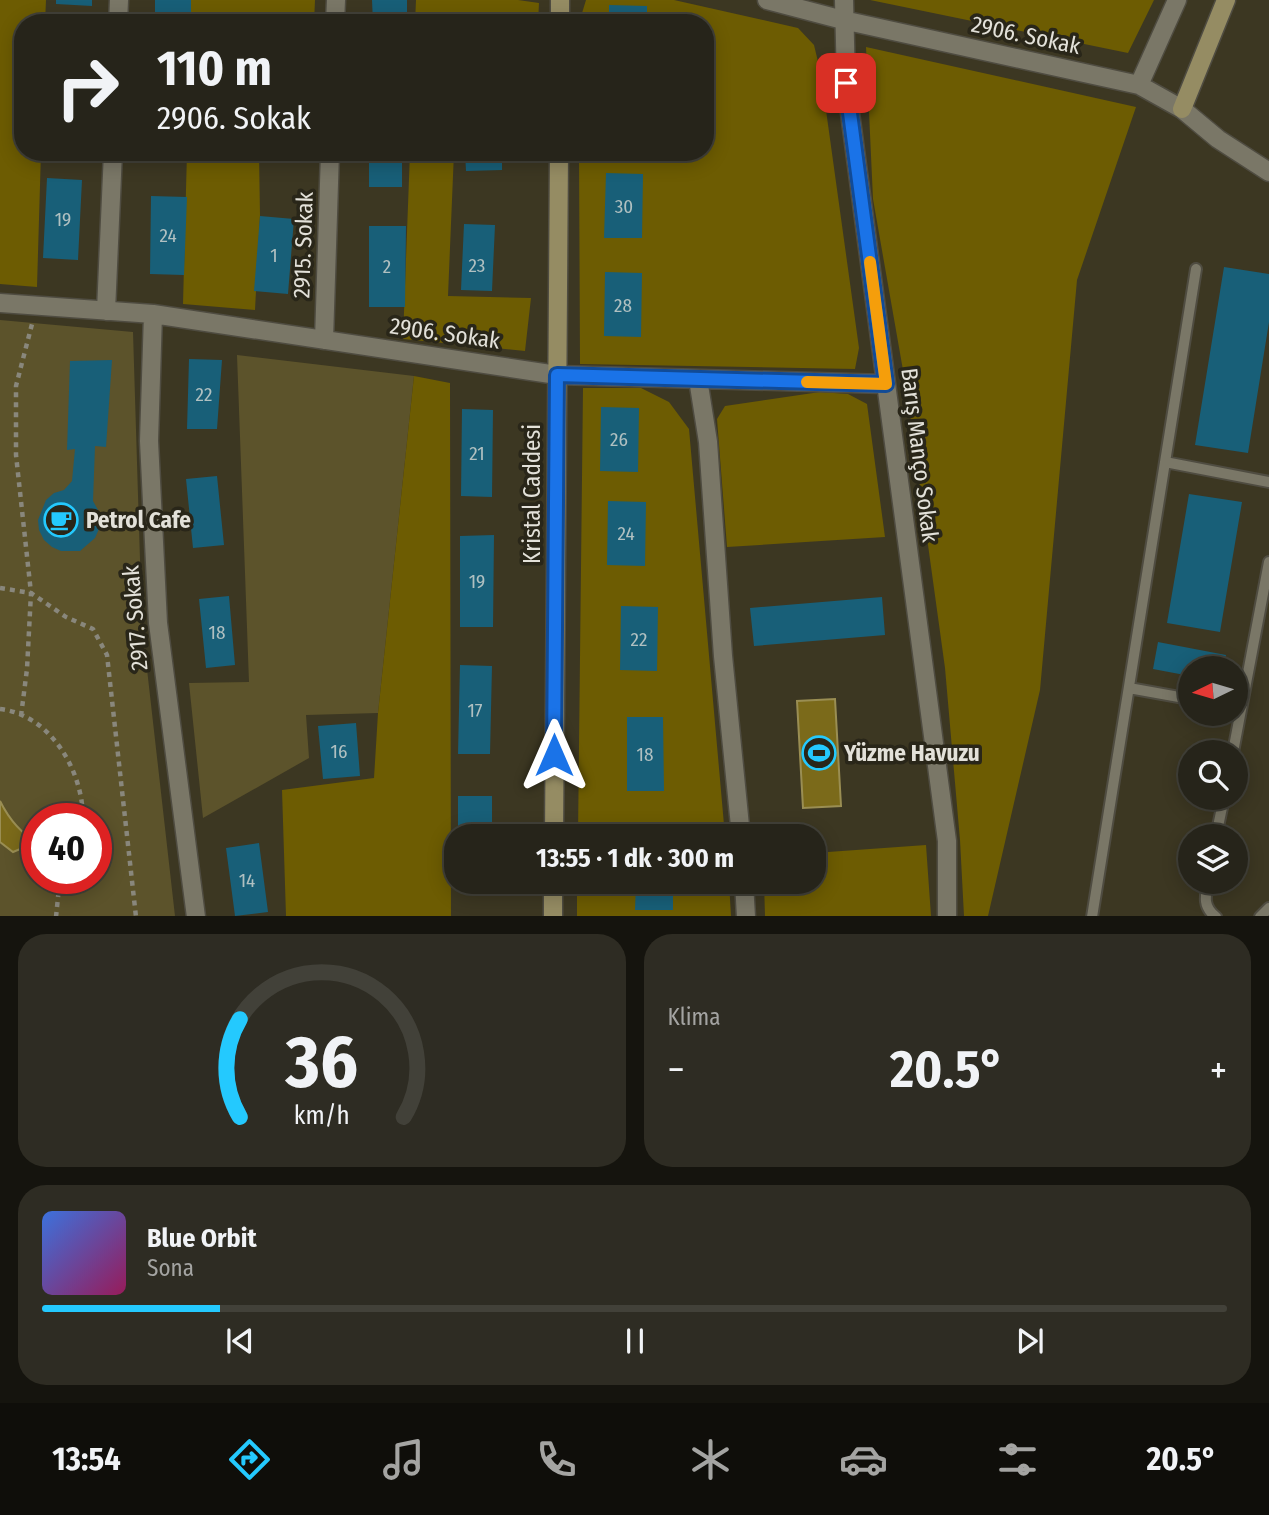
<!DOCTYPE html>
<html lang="tr">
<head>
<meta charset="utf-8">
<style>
  :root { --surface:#26241a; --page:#2e2c23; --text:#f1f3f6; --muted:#a4a4a2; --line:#424139; --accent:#24c9fe }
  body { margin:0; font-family:"Fira Sans Condensed",sans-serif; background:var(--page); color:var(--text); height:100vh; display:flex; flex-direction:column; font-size:26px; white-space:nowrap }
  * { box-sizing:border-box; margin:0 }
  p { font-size:23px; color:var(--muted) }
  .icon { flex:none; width:38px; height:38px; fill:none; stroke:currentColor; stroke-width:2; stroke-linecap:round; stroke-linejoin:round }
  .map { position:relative; height:916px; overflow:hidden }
  .sheet { display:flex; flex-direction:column; gap:18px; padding:18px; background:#15140e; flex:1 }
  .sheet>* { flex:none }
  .hud { position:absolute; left:14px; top:14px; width:700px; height:147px; border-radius:28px; box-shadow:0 4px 18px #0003,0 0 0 2px var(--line); background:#26241a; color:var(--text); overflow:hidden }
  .needle { width:46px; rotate:265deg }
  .fabs { position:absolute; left:1178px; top:656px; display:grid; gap:14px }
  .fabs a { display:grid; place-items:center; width:70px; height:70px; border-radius:50%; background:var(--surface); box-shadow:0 4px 18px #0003,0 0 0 2px var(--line); font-size:35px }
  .speed { position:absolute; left:21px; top:803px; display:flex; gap:14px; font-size:35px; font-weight:700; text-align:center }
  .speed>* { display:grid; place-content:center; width:91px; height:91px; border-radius:50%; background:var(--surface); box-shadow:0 4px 18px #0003,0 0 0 2px var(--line); line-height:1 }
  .speed .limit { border:10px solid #d22; background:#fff; color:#111 }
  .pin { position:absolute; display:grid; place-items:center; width:60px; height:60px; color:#fff; margin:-30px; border-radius:14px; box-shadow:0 4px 10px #0006 }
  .me { position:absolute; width:77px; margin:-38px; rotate:0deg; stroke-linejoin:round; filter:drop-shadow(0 0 5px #0008) }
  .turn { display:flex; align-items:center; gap:24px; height:147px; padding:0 28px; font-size:32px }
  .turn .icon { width:91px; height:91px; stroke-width:2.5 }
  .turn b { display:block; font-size:49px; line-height:60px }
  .big { font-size:52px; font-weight:700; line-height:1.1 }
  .sheet .widget { flex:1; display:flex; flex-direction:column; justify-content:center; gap:10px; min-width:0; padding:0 24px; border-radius:28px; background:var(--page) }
  .sheet .dial { align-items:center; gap:0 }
  .dial svg { height:182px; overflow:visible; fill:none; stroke:var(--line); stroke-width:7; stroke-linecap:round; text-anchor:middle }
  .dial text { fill:var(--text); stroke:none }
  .song { display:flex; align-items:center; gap:21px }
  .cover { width:84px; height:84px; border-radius:10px; background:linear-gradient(135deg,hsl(220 70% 55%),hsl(330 70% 35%)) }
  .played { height:7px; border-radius:4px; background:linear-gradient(90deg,var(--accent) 15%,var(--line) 15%) }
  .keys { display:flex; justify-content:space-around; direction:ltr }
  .heat { display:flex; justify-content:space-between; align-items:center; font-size:38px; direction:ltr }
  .sheet .tiles { flex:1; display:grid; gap:18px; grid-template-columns:1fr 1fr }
  .widget:last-child { grid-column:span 2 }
  .trip { position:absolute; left:444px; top:824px; width:382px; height:70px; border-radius:28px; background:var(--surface); box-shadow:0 4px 18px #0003,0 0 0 2px var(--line); font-weight:700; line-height:70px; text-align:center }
  .tabs { display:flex; height:112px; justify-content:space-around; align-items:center; background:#0f0e0a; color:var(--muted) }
  .tabs .icon { width:49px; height:49px }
  .tabs .selected { color:var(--accent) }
  .tabs b { font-size:32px; color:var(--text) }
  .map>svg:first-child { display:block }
  .built { fill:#3c3722; fill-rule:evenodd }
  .green { fill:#5c532b; fill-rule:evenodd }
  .forest { fill:#6d5c02 }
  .water { fill:#7b6a1a; stroke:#9a8e53; stroke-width:2 }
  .building { fill:#185f78 }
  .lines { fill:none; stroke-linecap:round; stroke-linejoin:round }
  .lane-casing { stroke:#4f4c41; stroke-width:14 }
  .street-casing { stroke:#4f4c41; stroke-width:21 }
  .secondary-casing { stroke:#4f4c41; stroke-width:21 }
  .path { stroke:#89877c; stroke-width:4.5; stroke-dasharray:5 5; stroke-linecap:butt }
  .lane { stroke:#7a7767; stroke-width:10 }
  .street { stroke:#7a7767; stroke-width:18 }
  .secondary { stroke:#958c63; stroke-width:18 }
  .route-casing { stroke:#114b97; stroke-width:18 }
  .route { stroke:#1a73e8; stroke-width:12 }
  .slow { stroke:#f59e0b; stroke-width:12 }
  .labels { text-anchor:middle; stroke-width:7; stroke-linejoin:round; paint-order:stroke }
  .number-label { font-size:19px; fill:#b0c0c1 }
  .street-label { font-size:23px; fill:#e3e1d9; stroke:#292619 }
  .poi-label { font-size:23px; font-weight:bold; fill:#e3e1d9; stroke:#292619; text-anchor:start }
</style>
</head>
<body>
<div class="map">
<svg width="1269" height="917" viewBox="0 0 1269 917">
  <rect width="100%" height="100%" fill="#333022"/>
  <!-- built -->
  <path class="built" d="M0 0H1269V916L0 917ZM23 23H705V152H23ZM1190 668H1236V714H1190ZM1190 752H1236V798H1190ZM37 819H96V878H37ZM457 836H814V882H457ZM1190 836H1236V882H1190Z"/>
  <!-- green -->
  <path class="green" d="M0 320 133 332 142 625 175 916H0ZM37 819H96V878H37Z
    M237 355 414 376 378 713 306 715 309 758 203 818 189 683 249 682Z"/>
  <!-- forest -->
  <path class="forest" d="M0 0H46L45 23H23V152H41L37 287 0 284Z
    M191 0H315L314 23H191Z
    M416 0H518L539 3 538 23H415Z
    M586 0H674L798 28 814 45 821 74 859 348 855 369 580 364 579 152H705V23H579Z
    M870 0H1154L1128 53Z
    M866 47 1136 107 1077 280 1040 690 988 916H964L960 840 945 668 907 393 873 199Z
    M187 152H259L260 216 255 310 183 304Z
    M410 152H454L448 296 531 298 525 351 403 339Z
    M414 376 450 383 451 916H286L282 790 374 778 378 713Z
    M583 388H641L669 402 689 429 725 836H578Z
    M820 392 848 394 867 404 885 537 727 547 717 419 725 406Z
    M926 845 931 916H765L764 882H814V853Z
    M577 882H729L731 916 577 917Z"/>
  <!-- water -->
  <path class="water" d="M835 699 841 806 803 808 797 701Z
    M0 801C9 819 20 833 37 842L13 852 0 842Z"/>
  <!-- building -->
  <path class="building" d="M56 0H92V6L56 4Z
    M155 0H191V16H155Z
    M372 0H407V23H373Z
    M609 5 647 6V23H609Z
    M259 152H294V161L259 159Z
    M369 152H402V187H369Z
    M465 152H502V170L466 171Z
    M607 152H645L644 158 607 157Z
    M606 173 643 174 642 238H604Z
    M47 178 82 180 78 260 43 258Z
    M151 196 187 197 184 275 150 274Z
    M260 216 294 219 288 294 254 291Z
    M464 224 495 225 492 291 461 290Z
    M369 226H406L405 307H369Z
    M1224 267 1269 274V322L1248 453 1195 445Z
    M605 272 642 273 641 337 604 336Z
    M189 359 222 360 217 429H187Z
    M112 360 106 447 95 446 93 501 98 510 99 529 95 538 80 551H61L52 547 44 540 39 530 38 520 46 500 54 493 64 490 72 481 75 449 67 450 70 361Z
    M601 407 639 408 638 472 600 471Z
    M462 409 493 410 492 497 461 496Z
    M217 476 224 545 193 548 186 479Z
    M1189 494 1242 502 1220 632 1167 623Z
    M608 501 646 502 645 566 607 565Z
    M494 535 493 627H460V536Z
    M229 596 235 665 206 668 199 599Z
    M882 597 885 635 754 646 750 608Z
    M621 606 658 607 657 671 620 670Z
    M1158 642 1226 655 1223 668H1190V676L1153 669Z
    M460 665 492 666 490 754H458Z
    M627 717H663L664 791H627Z
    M356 723 360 776 323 779 318 726Z
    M458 796H492V836H458Z
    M259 843 268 912 235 916 226 848Z
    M636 882H673V910H635Z"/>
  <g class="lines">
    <defs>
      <path id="lane" d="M1165 462 1269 482
        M1129 688 1190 699
        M1233 752 1269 562
        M1216 836 1224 798
        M1208 882C1205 897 1203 907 1216 917
        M1092 917 1196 269
        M1260 917 1269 908"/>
      <path id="street" d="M767 0 843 20 1139 85 1182 109 1218 139 1269 172
        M844 0 846 83 947 841V917
        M118 23 119 0
        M335 23 336 0
        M1139 85 1177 0
        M0 303 153 314 557 375 886 384
        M106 311 113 152
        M153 314 149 441 158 623 196 917
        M324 340 330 152
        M698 379 708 442 723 656 741 836
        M744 882 746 917"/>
      <path id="secondary" d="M560 23V0
        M1182 109 1226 0
        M554 836 559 152
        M553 917V882"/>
    </defs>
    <!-- lane casing -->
    <use href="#lane" class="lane-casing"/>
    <!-- street casing -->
    <use href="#street" class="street-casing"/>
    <!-- secondary casing -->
    <use href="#secondary" class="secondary-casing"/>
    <!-- path -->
    <path class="path" d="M0 588 31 593 66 617 93 629 107 655 136 917
      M0 709C51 715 83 771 83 819
      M21 716 27 669 31 593 16 455V386L32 324
      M56 917 60 878"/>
    <!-- lane -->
    <use href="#lane" class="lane"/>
    <!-- street -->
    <use href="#street" class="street"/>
    <!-- secondary -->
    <use href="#secondary" class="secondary"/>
  </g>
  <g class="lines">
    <defs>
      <path id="route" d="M554 755 557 375 886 384 846 83"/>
    </defs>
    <!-- route casing -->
    <use href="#route" class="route-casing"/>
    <!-- route -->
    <use href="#route" class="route"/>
    <!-- slow -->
    <path class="slow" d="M807 382 886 384 870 262"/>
  </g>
  <!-- icons -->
  <defs>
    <symbol id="cafe-ring" viewBox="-11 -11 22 22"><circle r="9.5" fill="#292619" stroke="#24c9fe" stroke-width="1.5"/><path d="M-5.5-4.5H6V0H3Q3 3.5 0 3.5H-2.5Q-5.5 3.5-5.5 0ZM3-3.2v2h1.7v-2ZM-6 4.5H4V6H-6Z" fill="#24c9fe"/></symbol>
    <symbol id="stadium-ring" viewBox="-11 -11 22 22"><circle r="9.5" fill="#292619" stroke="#24c9fe" stroke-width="1.5"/><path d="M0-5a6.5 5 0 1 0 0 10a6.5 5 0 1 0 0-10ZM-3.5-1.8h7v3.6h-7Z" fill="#24c9fe"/></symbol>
  </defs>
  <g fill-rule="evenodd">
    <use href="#cafe-ring" x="42" y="501" width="38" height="38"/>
    <use href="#stadium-ring" x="800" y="734" width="38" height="38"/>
  </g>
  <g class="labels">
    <!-- number labels -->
    <g class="number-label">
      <text x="624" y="213">30</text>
      <text x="63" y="226">19</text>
      <text x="168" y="242">24</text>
      <text x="274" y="262">1</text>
      <text x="477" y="272">23</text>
      <text x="387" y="273">2</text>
      <text x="623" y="312">28</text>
      <text x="204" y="401">22</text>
      <text x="619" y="446">26</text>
      <text x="477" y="460">21</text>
      <text x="626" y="540">24</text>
      <text x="477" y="588">19</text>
      <text x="217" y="639">18</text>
      <text x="639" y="646">22</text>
      <text x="475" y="717">17</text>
      <text x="339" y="758">16</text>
      <text x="645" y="761">18</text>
      <text x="247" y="887">14</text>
    </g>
    <!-- street labels -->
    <g class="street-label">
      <text transform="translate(1026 35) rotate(12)" y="8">2906. Sokak</text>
      <text transform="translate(303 245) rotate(-88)" y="8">2915. Sokak</text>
      <text transform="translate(445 333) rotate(8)" y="8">2906. Sokak</text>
      <text transform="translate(920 455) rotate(83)" y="8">Barış Manço Sokak</text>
      <text transform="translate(532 494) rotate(-90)" y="8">Kristal Caddesi</text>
      <text transform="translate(135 618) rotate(-95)" y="8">2917. Sokak</text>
    </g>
    <!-- poi labels -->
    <g class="poi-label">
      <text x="86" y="528">Petrol Cafe</text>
      <text x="844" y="761">Yüzme Havuzu</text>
    </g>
  </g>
</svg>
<div class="fabs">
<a><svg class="needle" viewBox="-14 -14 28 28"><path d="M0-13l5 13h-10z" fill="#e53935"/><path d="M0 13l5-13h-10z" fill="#a4a4a2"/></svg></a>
<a><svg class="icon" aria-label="search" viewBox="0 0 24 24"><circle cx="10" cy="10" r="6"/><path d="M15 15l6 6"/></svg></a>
<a><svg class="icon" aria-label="layers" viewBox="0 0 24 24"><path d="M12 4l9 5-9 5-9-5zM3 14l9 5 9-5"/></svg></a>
</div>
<div class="speed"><div class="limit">40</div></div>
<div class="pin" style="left:846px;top:83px;background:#d93025"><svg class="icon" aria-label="arrive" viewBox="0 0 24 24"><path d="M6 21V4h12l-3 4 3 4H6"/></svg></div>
<svg class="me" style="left:554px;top:755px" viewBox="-20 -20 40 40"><path d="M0-17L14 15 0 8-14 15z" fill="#1a73e8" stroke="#fff" stroke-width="4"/></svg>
<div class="trip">13:55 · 1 dk · 300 m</div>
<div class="hud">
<div class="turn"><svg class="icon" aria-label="right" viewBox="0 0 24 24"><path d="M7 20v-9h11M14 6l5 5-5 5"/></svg><div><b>110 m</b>2906. Sokak</div></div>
</div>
</div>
<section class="sheet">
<div class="tiles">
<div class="widget dial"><svg viewBox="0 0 100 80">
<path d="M14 69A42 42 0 1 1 86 69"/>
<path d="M14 69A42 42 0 0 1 14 26" stroke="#24c9fe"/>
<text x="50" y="56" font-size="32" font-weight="700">36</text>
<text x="50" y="72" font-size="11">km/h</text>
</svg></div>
<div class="widget"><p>Klima</p>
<div class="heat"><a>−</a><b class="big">20.5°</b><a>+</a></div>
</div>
<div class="widget">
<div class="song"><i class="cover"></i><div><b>Blue Orbit</b><p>Sona</p></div></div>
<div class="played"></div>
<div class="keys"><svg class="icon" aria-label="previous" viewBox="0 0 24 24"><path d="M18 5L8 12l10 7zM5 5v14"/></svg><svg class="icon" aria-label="pause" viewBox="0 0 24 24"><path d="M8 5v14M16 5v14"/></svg><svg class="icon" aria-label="next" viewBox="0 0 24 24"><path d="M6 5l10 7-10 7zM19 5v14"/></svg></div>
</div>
</div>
</section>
<nav class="tabs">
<b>13:54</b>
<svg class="icon selected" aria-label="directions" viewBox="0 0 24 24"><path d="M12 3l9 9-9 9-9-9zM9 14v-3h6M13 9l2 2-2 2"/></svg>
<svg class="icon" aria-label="music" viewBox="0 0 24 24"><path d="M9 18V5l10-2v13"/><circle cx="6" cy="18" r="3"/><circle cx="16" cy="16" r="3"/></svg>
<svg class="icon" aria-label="phone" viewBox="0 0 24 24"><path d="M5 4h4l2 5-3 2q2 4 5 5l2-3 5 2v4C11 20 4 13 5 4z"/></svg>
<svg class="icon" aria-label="climate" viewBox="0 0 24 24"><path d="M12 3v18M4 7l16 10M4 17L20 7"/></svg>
<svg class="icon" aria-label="car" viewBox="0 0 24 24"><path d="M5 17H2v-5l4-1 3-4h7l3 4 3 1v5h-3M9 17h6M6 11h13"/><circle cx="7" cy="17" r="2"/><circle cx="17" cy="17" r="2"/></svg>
<svg class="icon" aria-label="filters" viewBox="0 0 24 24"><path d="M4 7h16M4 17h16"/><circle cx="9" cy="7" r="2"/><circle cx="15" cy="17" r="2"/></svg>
<b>20.5°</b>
</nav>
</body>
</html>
